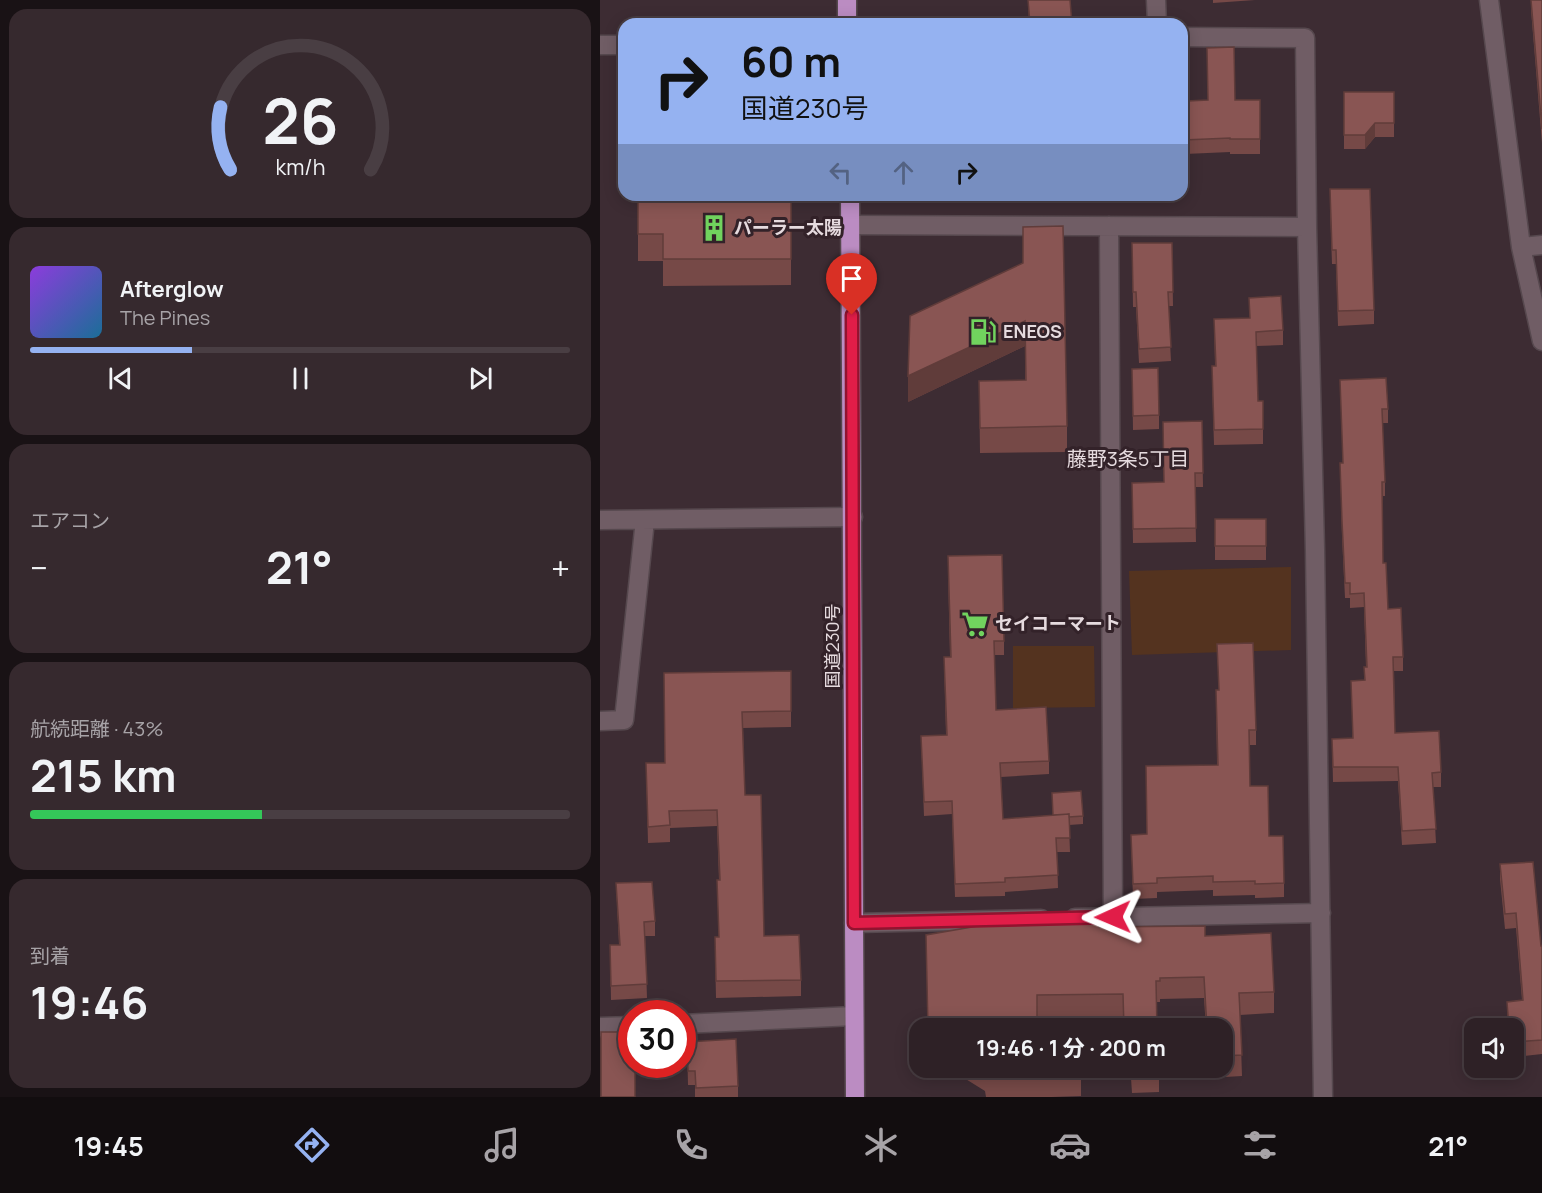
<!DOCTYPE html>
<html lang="ja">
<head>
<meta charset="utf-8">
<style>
  :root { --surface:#2e2126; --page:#36292e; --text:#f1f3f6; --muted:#a7a3a7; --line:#493e43; --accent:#95b2f1 }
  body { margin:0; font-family:Manrope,"Noto Sans JP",sans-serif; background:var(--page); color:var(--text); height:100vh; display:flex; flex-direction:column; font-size:22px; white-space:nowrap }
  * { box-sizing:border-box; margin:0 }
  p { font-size:20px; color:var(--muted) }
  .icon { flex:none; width:33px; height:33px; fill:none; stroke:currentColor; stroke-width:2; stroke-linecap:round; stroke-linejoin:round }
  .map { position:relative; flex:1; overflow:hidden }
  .sheet { display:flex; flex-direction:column; gap:9px; padding:9px; background:#191215; width:600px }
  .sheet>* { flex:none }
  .hud { position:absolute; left:18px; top:18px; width:570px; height:183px; border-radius:18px; box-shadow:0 3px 15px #0003,0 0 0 2px var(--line); background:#95b2f1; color:#111; overflow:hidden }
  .tools { position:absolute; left:864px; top:1018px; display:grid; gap:12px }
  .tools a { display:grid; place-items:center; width:60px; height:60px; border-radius:12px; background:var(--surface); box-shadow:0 3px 15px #0003,0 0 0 2px var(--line); font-size:30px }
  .speed { position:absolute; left:18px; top:1000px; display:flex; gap:12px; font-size:30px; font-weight:700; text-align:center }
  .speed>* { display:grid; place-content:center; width:78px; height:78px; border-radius:50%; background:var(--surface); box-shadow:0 3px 15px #0003,0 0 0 2px var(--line); line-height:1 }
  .speed .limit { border:9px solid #d22; background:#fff; color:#111 }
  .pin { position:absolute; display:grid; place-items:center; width:51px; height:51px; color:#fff; margin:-62px -26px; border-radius:50% 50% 50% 0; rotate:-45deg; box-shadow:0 0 6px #0007 }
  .pin .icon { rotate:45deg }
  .me { position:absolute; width:66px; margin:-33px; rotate:269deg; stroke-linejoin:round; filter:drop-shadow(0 0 4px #0008) }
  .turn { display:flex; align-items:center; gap:21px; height:126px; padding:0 24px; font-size:27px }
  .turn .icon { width:78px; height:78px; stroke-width:2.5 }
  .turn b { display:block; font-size:42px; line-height:51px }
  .lanes { display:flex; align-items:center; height:57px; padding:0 24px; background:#0003; justify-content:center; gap:30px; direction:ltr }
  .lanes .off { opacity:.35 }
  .big { font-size:45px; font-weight:700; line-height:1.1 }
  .sheet .widget { flex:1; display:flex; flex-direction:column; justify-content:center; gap:9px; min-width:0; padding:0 21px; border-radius:18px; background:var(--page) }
  .sheet .dial { align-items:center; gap:0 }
  .dial svg { height:156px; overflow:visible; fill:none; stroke:var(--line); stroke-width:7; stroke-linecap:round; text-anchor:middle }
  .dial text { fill:var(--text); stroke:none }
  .song { display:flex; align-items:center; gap:18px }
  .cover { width:72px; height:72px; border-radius:9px; background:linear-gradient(135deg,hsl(270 70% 55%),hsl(200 70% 35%)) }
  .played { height:6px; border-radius:3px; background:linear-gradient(90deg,var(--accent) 30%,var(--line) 30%) }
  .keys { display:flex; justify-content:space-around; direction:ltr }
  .heat { display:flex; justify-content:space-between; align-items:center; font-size:33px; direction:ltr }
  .charge { height:9px; border-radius:4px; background:linear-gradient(90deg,#34c759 43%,var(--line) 0) }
  .trip { position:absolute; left:309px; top:1018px; width:324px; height:60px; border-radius:18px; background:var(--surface); box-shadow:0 3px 15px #0003,0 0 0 2px var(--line); font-weight:700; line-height:60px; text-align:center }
  .tabs { display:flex; height:96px; justify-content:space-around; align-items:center; background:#120d0f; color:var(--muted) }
  .tabs .icon { width:42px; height:42px }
  .tabs .current { color:var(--accent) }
  .tabs b { font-size:27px; color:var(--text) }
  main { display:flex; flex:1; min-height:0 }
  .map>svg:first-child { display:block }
  .green { fill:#54331f }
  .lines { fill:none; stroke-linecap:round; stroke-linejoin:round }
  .street-casing { stroke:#56484e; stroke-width:21 }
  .highway-casing { stroke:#56484e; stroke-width:21 }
  .street { stroke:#705d65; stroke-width:18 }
  .highway { stroke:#bb8cc2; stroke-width:18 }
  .wall { fill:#764947 }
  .shaded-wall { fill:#603c3a }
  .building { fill:#895553; stroke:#603c3a; stroke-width:1.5 }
  .route-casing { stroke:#92132f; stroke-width:15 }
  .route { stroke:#e11d48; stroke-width:10 }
  .labels { text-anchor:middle; stroke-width:6; stroke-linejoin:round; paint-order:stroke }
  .poi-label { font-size:18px; font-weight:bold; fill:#e6dbdf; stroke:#332229; text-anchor:start }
  .street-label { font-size:18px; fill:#e6dbdf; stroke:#332229 }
  .neighbourhood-label { font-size:20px; fill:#e6dbdf; stroke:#332229 }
</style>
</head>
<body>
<main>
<section class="sheet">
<div class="widget dial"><svg viewBox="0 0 100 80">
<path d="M14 69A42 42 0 1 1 86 69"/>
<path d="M14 69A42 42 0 0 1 9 37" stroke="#95b2f1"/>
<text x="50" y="56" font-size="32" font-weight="700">26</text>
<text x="50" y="72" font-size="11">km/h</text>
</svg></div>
<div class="widget">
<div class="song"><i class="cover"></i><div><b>Afterglow</b><p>The Pines</p></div></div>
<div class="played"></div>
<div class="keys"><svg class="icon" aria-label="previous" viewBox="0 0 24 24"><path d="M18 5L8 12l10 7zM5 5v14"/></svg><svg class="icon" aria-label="pause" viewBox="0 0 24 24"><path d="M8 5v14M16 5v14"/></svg><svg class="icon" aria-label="next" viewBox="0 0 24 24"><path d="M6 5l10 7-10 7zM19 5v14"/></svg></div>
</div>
<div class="widget"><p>エアコン</p>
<div class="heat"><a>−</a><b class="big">21°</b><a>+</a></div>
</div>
<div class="widget"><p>航続距離 · 43%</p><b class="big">215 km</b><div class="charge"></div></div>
<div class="widget"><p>到着</p><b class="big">19:46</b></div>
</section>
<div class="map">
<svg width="942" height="1097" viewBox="0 0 942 1097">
  <rect width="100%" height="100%" fill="#3d2c33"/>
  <!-- green -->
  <path class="green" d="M691 567V650L532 655 529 571Z
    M413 646H494L495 707 413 708Z"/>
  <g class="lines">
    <defs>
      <path id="street" d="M556 0 557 24
        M889 0 921 247 942 341
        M582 37 705 38 707 227 715 550 723 1097
        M0 45H24
        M251 225 707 227
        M509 226 513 917
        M921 247 942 245
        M0 520 253 517
        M0 721 24 720 45 520
        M475 918 721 913
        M254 923 441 919
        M82 1024 254 1016
        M0 1027 32 1026"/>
      <path id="highway" d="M247 0V24
        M250 195 255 1097"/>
    </defs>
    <!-- street casing -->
    <use href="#street" class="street-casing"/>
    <!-- highway casing -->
    <use href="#highway" class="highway-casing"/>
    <!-- street -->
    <use href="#street" class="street"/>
    <!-- highway -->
    <use href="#highway" class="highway"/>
  </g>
  <!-- wall -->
  <path class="wall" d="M428 0H470L472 24H429Z
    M613 0H655L613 3Z
    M931 0H942V143L931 10Z
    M744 92H794V137H775L765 149H744Z
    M635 100H660V154H630V152L585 154V186H582V112H587Z
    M38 195H191V285L63 286V261H38Z
    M331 195H400L375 196V201L331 202Z
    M730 204 774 310V324L738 326 736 264H732Z
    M532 243H572L573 306H568L571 361 539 363 536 307H533Z
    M423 263 467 426V452L380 453 379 381 425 380V346L308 402Z
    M649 298 683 330V345L656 346 658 401H663V444L614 445 612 380V366H615L614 319 650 318Z
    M532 369 559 415V429L533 430Z
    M740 380 788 409V423H782L785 482V496H783V563L788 609 803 657V671H794L795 733 841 772V787H833L836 843 802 845 798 781 733 782 732 739 752 738 764 680V667H766L764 607 750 608V598H745L742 536 740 463H743Z
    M602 421 603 487H595L596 542 533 543 532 483 564 482Z
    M615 519H666V560H615Z
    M348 570 404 641V655H394L396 710 449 761V774L401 777 403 819 483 816V824L469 825 470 852H457L458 888 405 892V896L355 897 352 814 324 816 321 736 346 735 344 657H350Z
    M191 671V727L143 728 145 795 164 936 201 980V996L116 998 115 954 119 937 117 880H119L117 826 70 828V842L48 843 46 763H65Z
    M616 690 656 730V745H649L650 786 669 836 684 883V897L655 898V895L613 896V890L557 892V898L533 899 531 835 547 834 617 765Z
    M900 864 941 946H942V1054L914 1057V1029H908L907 1002 922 1000 916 928 905 929 900 879Z
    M16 883 55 921V936H45L47 998 11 1000 10 945H19Z
    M499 927 605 936 674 992V1013L640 1015 642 1076 608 1078V1068H622V1029H606L604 998 560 999V1002H556L557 1029H523V1016L437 1017 326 935Z
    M87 1042 138 1086V1097H95V1085H88Z
    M348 1068H481V1096L452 1097H386L385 1091Z
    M525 1068H559V1092L532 1093 531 1078H525Z"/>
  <!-- shaded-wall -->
  <path class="shaded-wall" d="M775 123V137L765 149V135Z
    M425 321V346L308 402V376Z"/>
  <!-- building -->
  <path class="building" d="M428 0H470L472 24H430Z
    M931 0H942V129Z
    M634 47 635 100H660V139H630V138L584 140 585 171 582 172V112H587V101L608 100 607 48Z
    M744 92H794V123H775L765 135H744Z
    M730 189H770L774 310 738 311 736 250H732Z
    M38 195H191V259H63V234H38Z
    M463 226 467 426 380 428 379 381 426 380 425 321 308 376 310 316 423 263V227Z
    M532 243H572L573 292H568L571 347 539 349 536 292H533Z
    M681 296 683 330 656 332 658 401H663V429L614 430 612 366H616L614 319 650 318 649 298Z
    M558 368 559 415 533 416 532 369Z
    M786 378 788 409H782L785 482H782L783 563H786L788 609 801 608 803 657H793L795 733 839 731 841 772 832 773 836 829 802 831 798 767H733L732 739 753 738 751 681 765 680 764 667H767L764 593 750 594V583H745L742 521 740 463H743L740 380Z
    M602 421 603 473H595L596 528 533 529 532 483 564 482 563 422Z
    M615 519H666V546H615Z
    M402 555 404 641H394L396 710 446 707 449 761 400 763 403 819 469 814 470 838H456L458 875 405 878V882L355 884 352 801 324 802 321 736 347 735 344 657H351L348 556Z
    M653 643 656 730H649L650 786H668L669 836H683L684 883 655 884V881L613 882V876L557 878V883L533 884 531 835 547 834 546 766 618 765 616 690H619L617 644Z
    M191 671V711L142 712 145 795H161L164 936 199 935 201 980 116 981 115 937H119L117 880H120L117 810 69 811 70 825 48 827 46 763H65L64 673Z
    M481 791 483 816 469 817V814L453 815 452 793Z
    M933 862 941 946H942V1040L914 1042V1029H909L907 1002 923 1000 916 913 905 914 900 864Z
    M52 882 55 921 44 922 47 984 11 986 10 945H20L16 883Z
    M468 916H499V927L605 926V936L671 933 674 992 639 993 642 1055 622 1056V1029H607L604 977 560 978V981H556L557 1029H524L523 994 437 995V1029H328L326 935 424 918Z
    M1 1032H32V1065H35V1097H1Z
    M136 1039 138 1086 96 1088 95 1071H88L87 1042Z
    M383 1068H481V1074L386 1079 385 1069Z
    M531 1068H559V1071H532Z"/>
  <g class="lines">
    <defs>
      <path id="route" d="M252 315 254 923 513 917"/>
    </defs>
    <!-- route casing -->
    <use href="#route" class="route-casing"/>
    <!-- route -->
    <use href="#route" class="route"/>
  </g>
  <!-- icons -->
  <defs>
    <symbol id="building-bare" viewBox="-9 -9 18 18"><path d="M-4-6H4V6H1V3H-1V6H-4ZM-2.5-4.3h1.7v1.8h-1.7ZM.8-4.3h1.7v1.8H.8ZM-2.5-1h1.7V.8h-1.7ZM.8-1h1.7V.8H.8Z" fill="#71d35e" stroke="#332229" stroke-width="2.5" paint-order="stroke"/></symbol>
    <symbol id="fuel-bare" viewBox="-9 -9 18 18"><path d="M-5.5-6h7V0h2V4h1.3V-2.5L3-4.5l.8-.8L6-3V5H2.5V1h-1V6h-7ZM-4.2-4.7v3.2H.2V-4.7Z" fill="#71d35e" stroke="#332229" stroke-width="2.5" paint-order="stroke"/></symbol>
    <symbol id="supermarket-bare" viewBox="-9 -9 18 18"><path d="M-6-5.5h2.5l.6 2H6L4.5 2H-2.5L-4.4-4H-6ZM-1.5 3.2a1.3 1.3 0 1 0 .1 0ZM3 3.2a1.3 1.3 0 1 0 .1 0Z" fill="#71d35e" stroke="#332229" stroke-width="2.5" paint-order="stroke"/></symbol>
  </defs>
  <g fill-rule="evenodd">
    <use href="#building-bare" x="95" y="209" width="38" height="38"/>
    <use href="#fuel-bare" x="364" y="313" width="38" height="38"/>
    <use href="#supermarket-bare" x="356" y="605" width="38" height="38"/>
  </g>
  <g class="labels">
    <!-- poi labels -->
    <g class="poi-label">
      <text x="134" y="234">パーラー太陽</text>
      <text x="403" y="338">ENEOS</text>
      <text x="395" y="630">セイコーマート</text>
    </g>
    <!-- street labels -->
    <g class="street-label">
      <text transform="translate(233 646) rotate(-90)" y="6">国道230号</text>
    </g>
    <!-- neighbourhood labels -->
    <g class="neighbourhood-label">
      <text x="528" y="466">藤野3条5丁目</text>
    </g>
  </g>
</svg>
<div class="tools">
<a><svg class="icon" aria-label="sound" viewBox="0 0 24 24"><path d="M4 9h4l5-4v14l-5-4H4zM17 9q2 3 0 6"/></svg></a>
</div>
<div class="speed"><div class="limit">30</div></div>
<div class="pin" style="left:252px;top:315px;background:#d93025"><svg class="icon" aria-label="arrive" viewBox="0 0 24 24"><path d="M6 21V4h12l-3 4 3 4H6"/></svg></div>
<svg class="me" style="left:513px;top:917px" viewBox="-20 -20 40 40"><path d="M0-17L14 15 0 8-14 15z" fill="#e11d48" stroke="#fff" stroke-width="4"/></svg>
<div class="trip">19:46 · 1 分 · 200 m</div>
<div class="hud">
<div class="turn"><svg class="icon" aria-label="right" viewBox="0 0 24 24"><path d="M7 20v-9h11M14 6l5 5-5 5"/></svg><div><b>60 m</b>国道230号</div></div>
<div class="lanes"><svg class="icon off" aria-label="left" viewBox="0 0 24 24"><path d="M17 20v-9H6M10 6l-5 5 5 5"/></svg><svg class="icon off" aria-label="ahead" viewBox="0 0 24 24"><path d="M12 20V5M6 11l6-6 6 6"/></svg><svg class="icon" aria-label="right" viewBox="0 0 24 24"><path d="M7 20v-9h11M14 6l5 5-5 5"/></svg></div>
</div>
</div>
</main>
<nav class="tabs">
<b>19:45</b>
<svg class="icon current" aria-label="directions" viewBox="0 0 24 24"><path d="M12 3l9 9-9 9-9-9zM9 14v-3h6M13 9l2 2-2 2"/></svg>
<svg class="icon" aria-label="music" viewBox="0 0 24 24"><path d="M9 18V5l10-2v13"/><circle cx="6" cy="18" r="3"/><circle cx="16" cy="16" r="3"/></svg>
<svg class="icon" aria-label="phone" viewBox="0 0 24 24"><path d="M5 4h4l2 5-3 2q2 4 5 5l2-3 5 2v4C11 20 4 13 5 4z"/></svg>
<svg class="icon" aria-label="climate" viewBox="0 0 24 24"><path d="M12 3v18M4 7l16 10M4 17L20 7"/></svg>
<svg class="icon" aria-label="car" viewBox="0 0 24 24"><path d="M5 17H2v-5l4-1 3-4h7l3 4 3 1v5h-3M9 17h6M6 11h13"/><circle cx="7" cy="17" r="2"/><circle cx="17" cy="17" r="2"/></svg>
<svg class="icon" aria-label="filters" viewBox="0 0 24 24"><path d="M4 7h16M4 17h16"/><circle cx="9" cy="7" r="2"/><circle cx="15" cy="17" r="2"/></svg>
<b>21°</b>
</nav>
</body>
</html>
